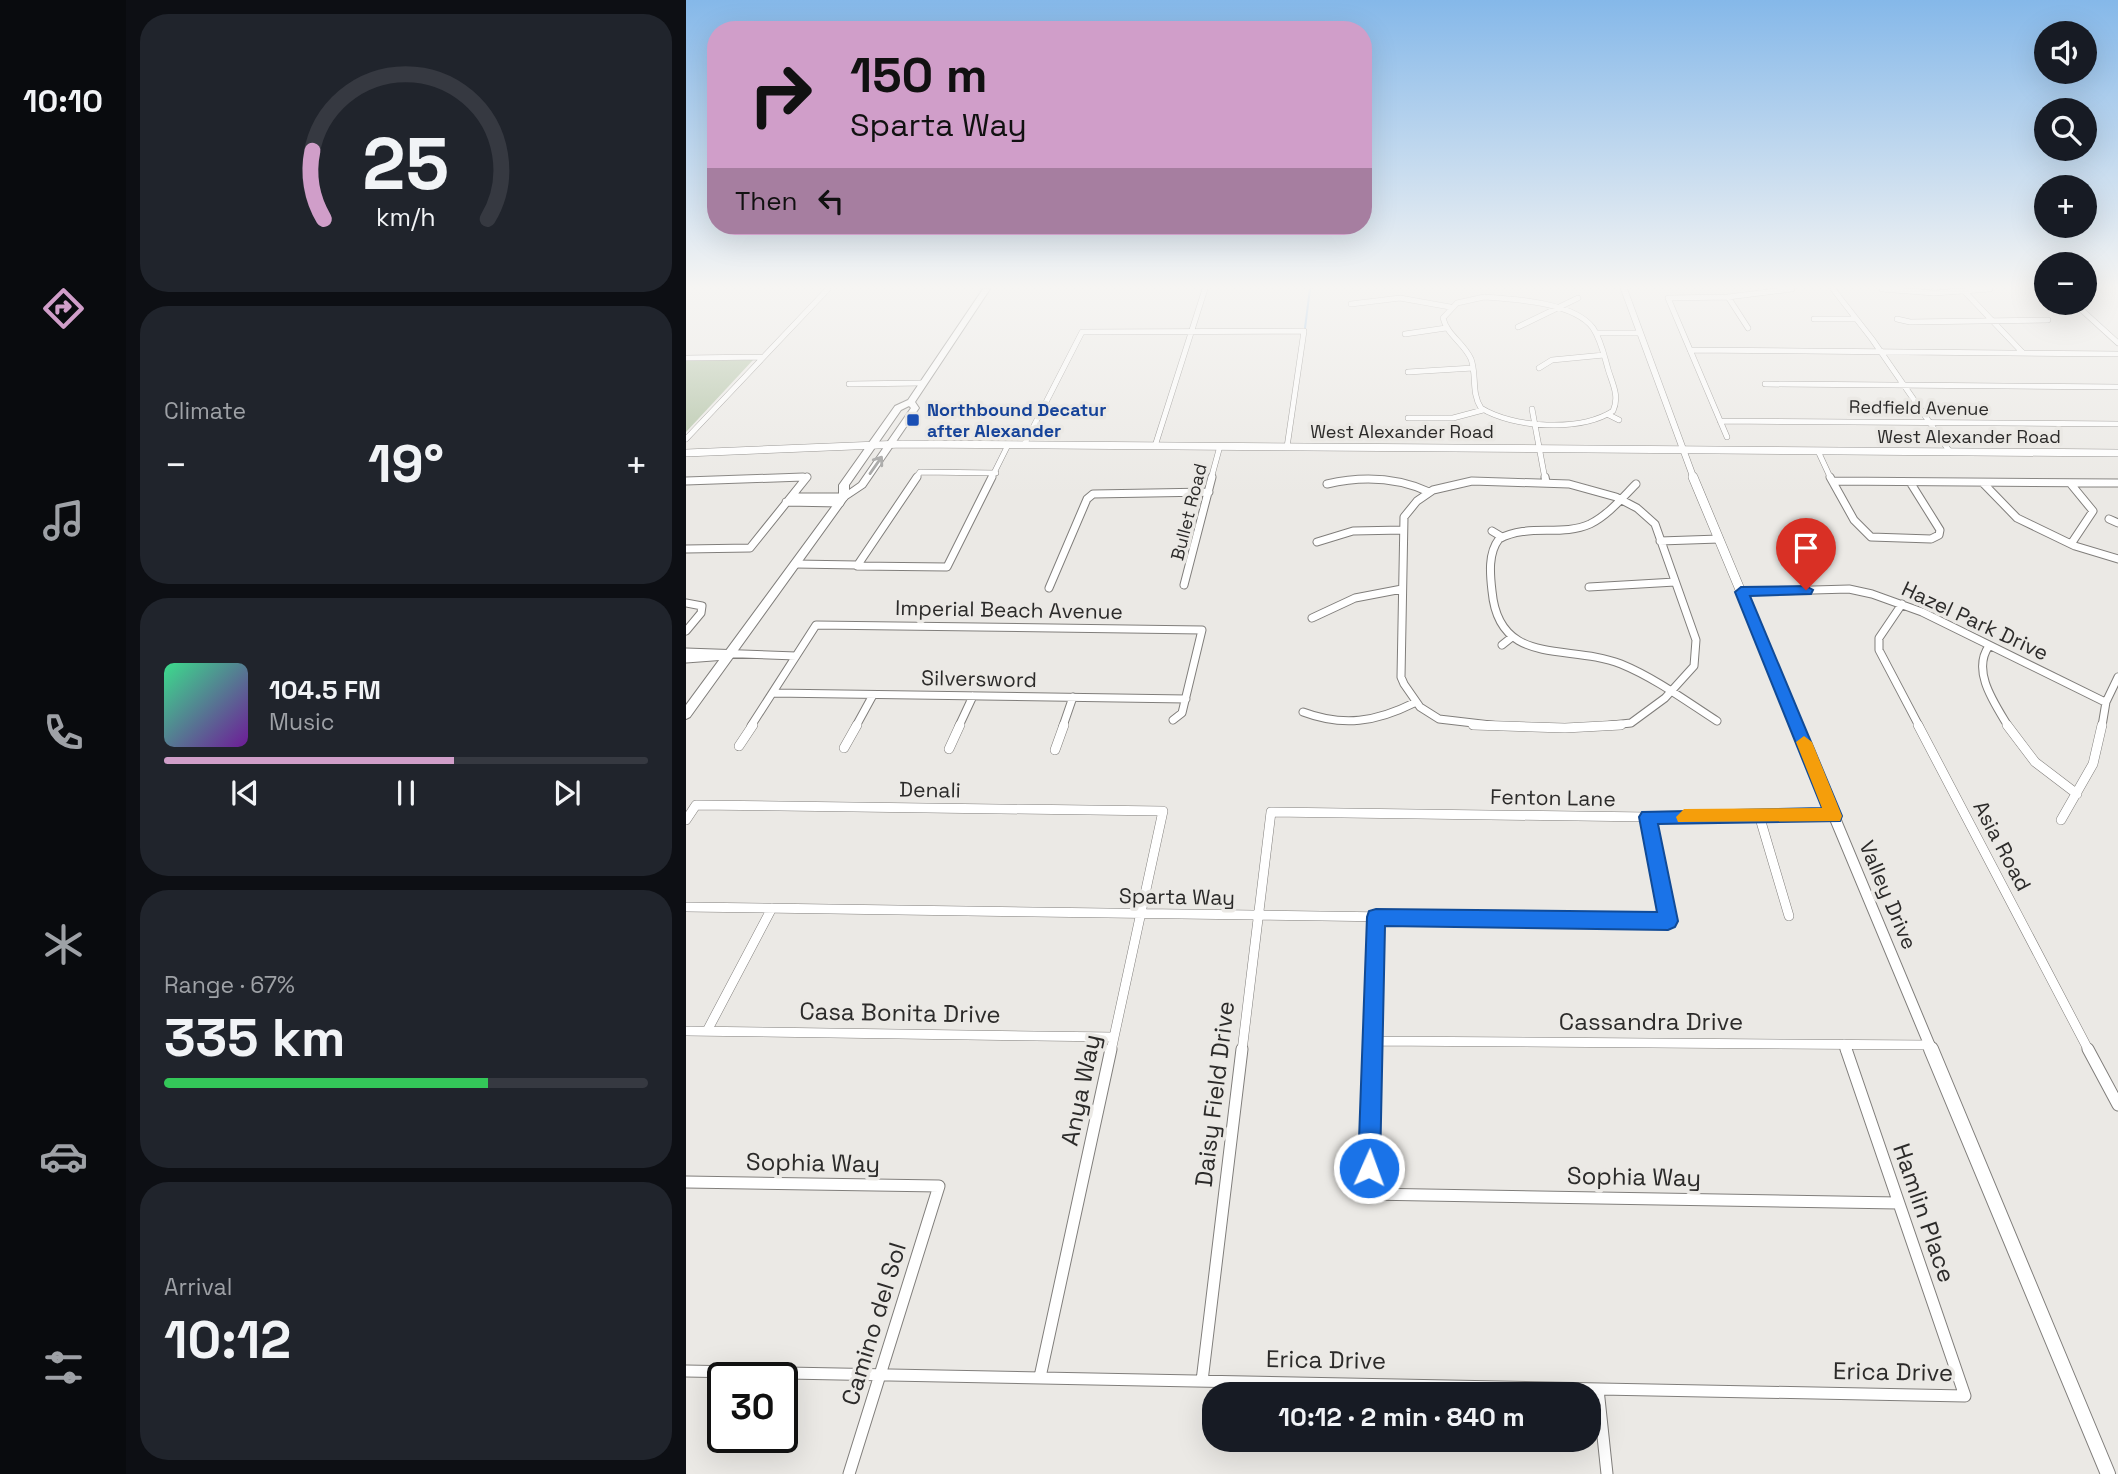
<!DOCTYPE html>
<html lang="en">
<head>
<meta charset="utf-8">
<style>
  :root { --surface:#171b24; --page:#20242c; --text:#f1f3f6; --muted:#9ea1a6; --line:#363941; --accent:#d09ec9 }
  body { margin:0; font-family:"Space Grotesk",sans-serif; background:var(--page); color:var(--text); height:100vh; display:flex; flex-direction:column; font-size:26px; white-space:nowrap }
  * { box-sizing:border-box; margin:0 }
  p { font-size:23px; color:var(--muted) }
  .icon { flex:none; width:38px; height:38px; fill:none; stroke:currentColor; stroke-width:2; stroke-linecap:round; stroke-linejoin:round }
  .map { position:relative; flex:1; overflow:hidden }
  .panel { display:flex; flex-direction:column; gap:14px; padding:14px; background:#0d0f14; width:560px }
  .panel>* { flex:none }
  .top-card { position:absolute; left:21px; top:21px; width:665px; height:214px; border-radius:28px; box-shadow:0 7px 28px #0002; background:#d09ec9; color:#111; overflow:hidden }
  .buttons { position:absolute; left:1348px; top:21px; display:grid; gap:14px }
  .buttons a { display:grid; place-items:center; width:63px; height:63px; border-radius:50%; background:var(--surface); box-shadow:0 7px 28px #0002; font-size:35px }
  .speed { position:absolute; left:21px; top:1362px; display:flex; gap:14px; font-size:35px; font-weight:700; text-align:center }
  .speed>* { display:grid; place-content:center; width:91px; height:91px; border-radius:50%; background:var(--surface); box-shadow:0 7px 28px #0002; line-height:1 }
  .speed .limit { border:4px solid #111; border-radius:10px; background:#fff; color:#111 }
  .pin { position:absolute; display:grid; place-items:center; width:60px; height:60px; color:#fff; margin:-72px -30px; border-radius:50% 50% 50% 0; rotate:-45deg; box-shadow:0 0 7px #0007 }
  .pin .icon { rotate:45deg }
  .me { position:absolute; width:77px; margin:-38px; rotate:2deg; stroke-linejoin:round; filter:drop-shadow(0 0 5px #0008) }
  .turn { display:flex; align-items:center; gap:24px; height:147px; padding:0 28px; font-size:32px }
  .turn .icon { width:91px; height:91px; stroke-width:2.5 }
  .turn b { display:block; font-size:49px; line-height:60px }
  .then { display:flex; align-items:center; height:66px; padding:0 28px; background:#0003; gap:14px; font-size:26px }
  .big { font-size:52px; font-weight:800; line-height:1.1 }
  .panel .card { flex:1; display:flex; flex-direction:column; justify-content:center; gap:10px; min-width:0; padding:0 24px; border-radius:28px; background:var(--page) }
  .panel .dial { align-items:center; gap:0 }
  .dial svg { height:182px; overflow:visible; fill:none; stroke:var(--line); stroke-width:7; stroke-linecap:round; text-anchor:middle }
  .dial text { fill:var(--text); stroke:none }
  .song { display:flex; align-items:center; gap:21px }
  .cover { width:84px; height:84px; border-radius:10px; background:linear-gradient(135deg,hsl(150 70% 55%),hsl(280 70% 35%)) }
  .played { height:7px; border-radius:4px; background:linear-gradient(90deg,var(--accent) 60%,var(--line) 60%) }
  .keys { display:flex; justify-content:space-around; direction:ltr }
  .heat { display:flex; justify-content:space-between; align-items:center; font-size:38px; direction:ltr }
  .charge { height:10px; border-radius:5px; background:linear-gradient(90deg,#34c759 67%,var(--line) 0) }
  .trip { position:absolute; left:516px; top:1382px; width:399px; height:70px; border-radius:28px; background:var(--surface); box-shadow:0 7px 28px #0002; font-weight:800; line-height:70px; text-align:center }
  main { display:flex; flex:1; min-height:0 }
  .tab-bar { display:flex; flex-direction:column; width:126px; justify-content:space-around; align-items:center; background:#090b0e; color:var(--muted) }
  .tab-bar .icon { width:49px; height:49px }
  .tab-bar .active { color:var(--accent) }
  .tab-bar b { font-size:32px; color:var(--text) }
  .map>svg:first-child { display:block }
  .green { fill:#afc1a2 }
  .lines { fill:none; stroke-linecap:round; stroke-linejoin:round }
  .stream { stroke:#91beea; stroke-width:2 }
  .minor-far3-casing { stroke:#807e7b; stroke-width:6 }
  .minor-far2-casing { stroke:#807e7b; stroke-width:9 }
  .minor-far1-casing { stroke:#807e7b; stroke-width:10 }
  .minor-casing { stroke:#807e7b; stroke-width:13 }
  .tertiary-far3-casing { stroke:#807e7b; stroke-width:7 }
  .tertiary-far2-casing { stroke:#807e7b; stroke-width:10 }
  .tertiary-far1-casing { stroke:#807e7b; stroke-width:12 }
  .tertiary-casing { stroke:#807e7b; stroke-width:16 }
  .secondary-casing { stroke:#807e7b; stroke-width:8 }
  .primary-casing { stroke:#807e7b; stroke-width:2 }
  .minor-far3 { stroke:#fff; stroke-width:5 }
  .minor-far2 { stroke:#fff; stroke-width:7 }
  .minor-far1 { stroke:#fff; stroke-width:9 }
  .minor { stroke:#fff; stroke-width:11 }
  .tertiary-far3 { stroke:#fff; stroke-width:6 }
  .tertiary-far2 { stroke:#fff; stroke-width:9 }
  .tertiary-far1 { stroke:#fff; stroke-width:10 }
  .tertiary { stroke:#fff; stroke-width:14 }
  .secondary { stroke:#fff; stroke-width:7 }
  .primary { fill:#fff; fill-rule:evenodd }
  .oneway { stroke:#a0a09f }
  .route { fill:#1a73e8; stroke:#114b97; stroke-width:2 }
  .slow { fill:#f59e0b }
  .transit-dot { fill:#1a4fb4; stroke:#ebe9e5; stroke-width:2.5 }
  .labels { text-anchor:middle; stroke-width:7; stroke-linejoin:round; paint-order:stroke }
  .far-street-label { font-size:18px; fill:#2c2b2a; stroke:#ebe9e5 }
  .far-transit-label { font-size:18px; font-weight:bold; fill:#164399; stroke:#ebe9e5; text-anchor:start }
  .street-label { font-size:21px; fill:#2c2b2a; stroke:#ebe9e5 }
  .near-street-label { font-size:24px; fill:#2c2b2a; stroke:#ebe9e5 }
</style>
</head>
<body>
<main>
<nav class="tab-bar">
<b>10:10</b>
<svg class="icon active" aria-label="directions" viewBox="0 0 24 24"><path d="M12 3l9 9-9 9-9-9zM9 14v-3h6M13 9l2 2-2 2"/></svg>
<svg class="icon" aria-label="music" viewBox="0 0 24 24"><path d="M9 18V5l10-2v13"/><circle cx="6" cy="18" r="3"/><circle cx="16" cy="16" r="3"/></svg>
<svg class="icon" aria-label="phone" viewBox="0 0 24 24"><path d="M5 4h4l2 5-3 2q2 4 5 5l2-3 5 2v4C11 20 4 13 5 4z"/></svg>
<svg class="icon" aria-label="climate" viewBox="0 0 24 24"><path d="M12 3v18M4 7l16 10M4 17L20 7"/></svg>
<svg class="icon" aria-label="car" viewBox="0 0 24 24"><path d="M5 17H2v-5l4-1 3-4h7l3 4 3 1v5h-3M9 17h6M6 11h13"/><circle cx="7" cy="17" r="2"/><circle cx="17" cy="17" r="2"/></svg>
<svg class="icon" aria-label="filters" viewBox="0 0 24 24"><path d="M4 7h16M4 17h16"/><circle cx="9" cy="7" r="2"/><circle cx="15" cy="17" r="2"/></svg>
</nav>
<section class="panel">
<div class="card dial"><svg viewBox="0 0 100 80">
<path d="M14 69A42 42 0 1 1 86 69"/>
<path d="M14 69A42 42 0 0 1 9 39" stroke="#d09ec9"/>
<text x="50" y="56" font-size="32" font-weight="700">25</text>
<text x="50" y="72" font-size="11">km/h</text>
</svg></div>
<div class="card"><p>Climate</p>
<div class="heat"><a>−</a><b class="big">19°</b><a>+</a></div>
</div>
<div class="card">
<div class="song"><i class="cover"></i><div><b>104.5 FM</b><p>Music</p></div></div>
<div class="played"></div>
<div class="keys"><svg class="icon" aria-label="previous" viewBox="0 0 24 24"><path d="M18 5L8 12l10 7zM5 5v14"/></svg><svg class="icon" aria-label="pause" viewBox="0 0 24 24"><path d="M8 5v14M16 5v14"/></svg><svg class="icon" aria-label="next" viewBox="0 0 24 24"><path d="M6 5l10 7-10 7zM19 5v14"/></svg></div>
</div>
<div class="card"><p>Range · 67%</p><b class="big">335 km</b><div class="charge"></div></div>
<div class="card"><p>Arrival</p><b class="big">10:12</b></div>
</section>
<div class="map">
<svg width="1432" height="1474" viewBox="0 0 1432 1474">
  <rect width="100%" height="100%" fill="#ebe9e5"/>
  <!-- green -->
  <path class="green" d="M67 360 0 432V361Z"/>
  <g class="lines">
    <!-- stream -->
    <path class="stream" d="M619 328 624 289"/>
    <defs>
      <path id="minor-far3" d="M1147 289 1186 339 1264 452
        M1196 289 1248 293 1304 289
        M1279 292 1337 353
        M798 297C827 299 888 302 907 328 915 340 918 355 922 369 926 383 934 396 927 411 894 432 827 428 795 408 785 393 791 375 785 359 778 343 761 335 757 318L771 303Z
        M1042 297 1062 328
        M1388 303 1432 343
        M665 304 714 298 764 307
        M1128 319H1168
        M1211 319 1224 322 1362 320
        M832 327 892 298
        M910 333H954
        M719 334 760 328
        M1004 350 1432 354
        M0 358 77 357
        M853 368 866 360 918 355
        M722 372 787 368
        M163 384 237 383
        M1079 384 1432 387
        M846 409 859 479
        M923 415 933 420
        M722 418H767L797 410
        M1034 421 1432 424
        M1041 437 982 298 1042 297 1106 289
        M0 439 142 289
        M338 445 396 332 618 331 601 447
        M469 446 519 289
        M1132 451 1145 479
        M64 479 121 477
        M229 479 234 472 310 473
        M305 479 322 445
        M525 479 534 446
        M671 479H696"/>
      <path id="minor-far2" d="M859 477 860 482
        M1144 477 1168 520 1185 537 1245 539 1253 535 1254 530 1224 482
        M0 481 117 477
        M1147 481 1432 483
        M1297 483 1331 518 1389 546 1432 559
        M1384 483 1407 511 1385 544
        M641 484C676 476 710 477 743 492
        M950 484C936 498 922 515 904 524 875 537 842 523 813 539 802 553 804 574 806 591 813 668 882 643 935 664 969 678 1000 701 1031 721
        M105 497H158
        M100 502 154 503
        M1423 519 1432 523
        M806 531 816 537
        M974 541 1033 539
        M631 542 667 531 717 530
        M0 549 64 548 121 477
        M109 564 171 565
        M171 566 261 567 306 477
        M171 566 231 477
        M498 585 526 477
        M903 587 989 582
        M363 588 401 499 407 494 523 492
        M1055 592 1163 589 1186 594 1236 612 1419 702
        M0 603 16 606 15 613 0 631
        M1216 604 1193 638V650L1233 726
        M626 618 669 598 716 589
        M816 645 826 637
        M1303 646C1285 671 1309 704 1322 726
        M0 652 110 656
        M0 659 40 656
        M87 693 500 699
        M617 712C657 727 690 722 728 703
        M65 726 130 625 516 630 496 713 487 720
        M170 726 187 695
        M273 726 287 696
        M377 726 387 697
        M813 726 753 719 734 707 718 684 715 677 718 517 731 501 747 490 786 481 883 484 930 497 951 508 969 524 1010 640 1008 666 979 698 945 723 917 726
        M1416 726 1420 702 1432 677"/>
      <path id="minor-far1" d="M787 725 879 728 935 725
        M1232 725 1403 1051
        M1321 725 1349 762 1391 794
        M53 746 67 725
        M158 748 171 725
        M263 749 274 725
        M369 750 378 725
        M1073 815 1103 916
        M0 820 10 805 477 811 425 1051
        M1375 820 1407 764 1416 725
        M0 907 982 921 962 817
        M0 1031 428 1037
        M21 1031 86 908
        M687 1041 1244 1045
        M1158 1044 1160 1051
        M556 1051 585 812 962 817 1148 815
        M686 1051 690 917"/>
      <path id="minor" d="M686 1049 682 1194 1212 1203
        M1402 1049 1432 1105
        M0 1182 253 1186 163 1474
        M0 1371 1279 1396 1160 1049
        M354 1377 425 1049
        M516 1381 556 1049
        M912 1389 921 1474"/>
      <path id="tertiary-far3" d="M938 289 1008 479"/>
      <path id="tertiary-far2" d="M1007 477 1111 726"/>
      <path id="tertiary-far1" d="M1110 725 1246 1051"/>
      <path id="tertiary" d="M1245 1049 1422 1474"/>
      <path id="secondary" d="M0 453 216 444 1432 453"/>
      <path id="primary" d="M297 289H304L229 402 233 408 179 487 161 499 4 717 0 719V705L153 497V485L209 406 222 400ZM223 406 225 408 173 483 163 490V485L215 410Z"/>
    </defs>
    <!-- minor-far3 casing -->
    <use href="#minor-far3" class="minor-far3-casing"/>
    <!-- minor-far2 casing -->
    <use href="#minor-far2" class="minor-far2-casing"/>
    <!-- minor-far1 casing -->
    <use href="#minor-far1" class="minor-far1-casing"/>
    <!-- minor casing -->
    <use href="#minor" class="minor-casing"/>
    <!-- tertiary-far3 casing -->
    <use href="#tertiary-far3" class="tertiary-far3-casing"/>
    <!-- tertiary-far2 casing -->
    <use href="#tertiary-far2" class="tertiary-far2-casing"/>
    <!-- tertiary-far1 casing -->
    <use href="#tertiary-far1" class="tertiary-far1-casing"/>
    <!-- tertiary casing -->
    <use href="#tertiary" class="tertiary-casing"/>
    <!-- secondary casing -->
    <use href="#secondary" class="secondary-casing"/>
    <!-- primary casing -->
    <use href="#primary" class="primary-casing"/>
    <!-- minor-far3 -->
    <use href="#minor-far3" class="minor-far3"/>
    <!-- minor-far2 -->
    <use href="#minor-far2" class="minor-far2"/>
    <!-- minor-far1 -->
    <use href="#minor-far1" class="minor-far1"/>
    <!-- minor -->
    <use href="#minor" class="minor"/>
    <!-- tertiary-far3 -->
    <use href="#tertiary-far3" class="tertiary-far3"/>
    <!-- tertiary-far2 -->
    <use href="#tertiary-far2" class="tertiary-far2"/>
    <!-- tertiary-far1 -->
    <use href="#tertiary-far1" class="tertiary-far1"/>
    <!-- tertiary -->
    <use href="#tertiary" class="tertiary"/>
    <!-- secondary -->
    <use href="#secondary" class="secondary"/>
    <!-- primary -->
    <use href="#primary" class="primary"/>
  </g>
  <!-- one-way arrows -->
  <defs><path id="oneway-shaft" d="M-6 0H5M1.5-3L5.5 0L1.5 3" fill="none" stroke-width="1.6" stroke-linecap="round" stroke-linejoin="round" transform="scale(1.75)"/></defs>
  <use class="oneway" href="#oneway-shaft" transform="translate(190 465) rotate(-55)"/>
  <!-- sky -->
  <linearGradient id="sky" x2="0" y2="1"><stop stop-color="#85b8e9"/><stop offset="0.58" stop-color="#f6f5f3"/><stop offset="1" stop-color="#f6f5f3" stop-opacity="0"/></linearGradient>
  <rect width="1432" height="495" fill="url(#sky)"/>
  <!-- route -->
  <path class="route" d="M1120 586 1127 590 1125 594 1064 596 1156 816 1154 821 972 824 992 921 989 927 982 930 699 926 694 1168 691 1176 683 1180 675 1176 672 1168 681 917 683 911 690 909 971 912 953 817 956 812 1136 808 1049 592 1055 587Z"/>
  <!-- slow -->
  <path class="slow" d="M1118 736 1126 742 1156 816 1154 821 992 822 990 817 998 809 1136 808 1110 742Z"/>
  <!-- markers -->
  <rect class="transit-dot" x="220" y="413" width="14" height="14" rx="3.5"/>
  <g class="labels">
    <!-- far-street labels -->
    <g class="far-street-label">
      <text transform="translate(1233 408) rotate(1)" y="6">Redfield Avenue</text>
      <text x="716" y="438">West Alexander Road</text>
      <text x="1283" y="443">West Alexander Road</text>
      <text transform="translate(503 512) rotate(-76)" y="6">Bullet Road</text>
    </g>
    <!-- far-transit labels -->
    <g class="far-transit-label">
      <text x="241" y="416">Northbound Decatur<tspan x="241" dy="21">after Alexander</tspan></text>
    </g>
    <!-- street labels -->
    <g class="street-label">
      <text transform="translate(323 610) rotate(1)" y="7">Imperial Beach Avenue</text>
      <text transform="translate(1289 621) rotate(25)" y="7">Hazel Park Drive</text>
      <text transform="translate(293 679) rotate(1)" y="7">Silversword</text>
      <text transform="translate(244 790) rotate(1)" y="7">Denali</text>
      <text transform="translate(867 798) rotate(1)" y="7">Fenton Lane</text>
      <text transform="translate(1316 846) rotate(62)" y="7">Asia Road</text>
      <text transform="translate(1202 895) rotate(67)" y="7">Valley Drive</text>
      <text transform="translate(491 897) rotate(1)" y="7">Sparta Way</text>
    </g>
    <!-- near-street labels -->
    <g class="near-street-label">
      <text transform="translate(214 1013) rotate(1)" y="8">Casa Bonita Drive</text>
      <text x="965" y="1030">Cassandra Drive</text>
      <text transform="translate(395 1090) rotate(-78)" y="8">Anya Way</text>
      <text transform="translate(529 1094) rotate(-83)" y="8">Daisy Field Drive</text>
      <text transform="translate(127 1163) rotate(1)" y="8">Sophia Way</text>
      <text transform="translate(948 1177) rotate(1)" y="8">Sophia Way</text>
      <text transform="translate(1238 1213) rotate(71)" y="8">Hamlin Place</text>
      <text transform="translate(188 1324) rotate(-73)" y="8">Camino del Sol</text>
      <text transform="translate(640 1360) rotate(1)" y="8">Erica Drive</text>
      <text transform="translate(1207 1372) rotate(1)" y="8">Erica Drive</text>
    </g>
  </g>
</svg>
<div class="buttons">
<a><svg class="icon" aria-label="sound" viewBox="0 0 24 24"><path d="M4 9h4l5-4v14l-5-4H4zM17 9q2 3 0 6"/></svg></a>
<a><svg class="icon" aria-label="search" viewBox="0 0 24 24"><circle cx="10" cy="10" r="6"/><path d="M15 15l6 6"/></svg></a>
<a>+</a>
<a>−</a>
</div>
<div class="speed"><div class="limit">30</div></div>
<div class="pin" style="left:1120px;top:590px;background:#d93025"><svg class="icon" aria-label="arrive" viewBox="0 0 24 24"><path d="M6 21V4h12l-3 4 3 4H6"/></svg></div>
<svg class="me" style="left:683px;top:1168px" viewBox="-20 -20 40 40"><circle r="17" fill="#1a73e8" stroke="#fff" stroke-width="3"/><path d="M0-11L8 9 0 5-8 9z" fill="#fff"/></svg>
<div class="trip">10:12 · 2 min · 840 m</div>
<div class="top-card">
<div class="turn"><svg class="icon" aria-label="right" viewBox="0 0 24 24"><path d="M7 20v-9h11M14 6l5 5-5 5"/></svg><div><b>150 m</b>Sparta Way</div></div>
<div class="then">Then<svg class="icon" aria-label="left" viewBox="0 0 24 24"><path d="M17 20v-9H6M10 6l-5 5 5 5"/></svg></div>
</div>
</div>
</main>
</body>
</html>
